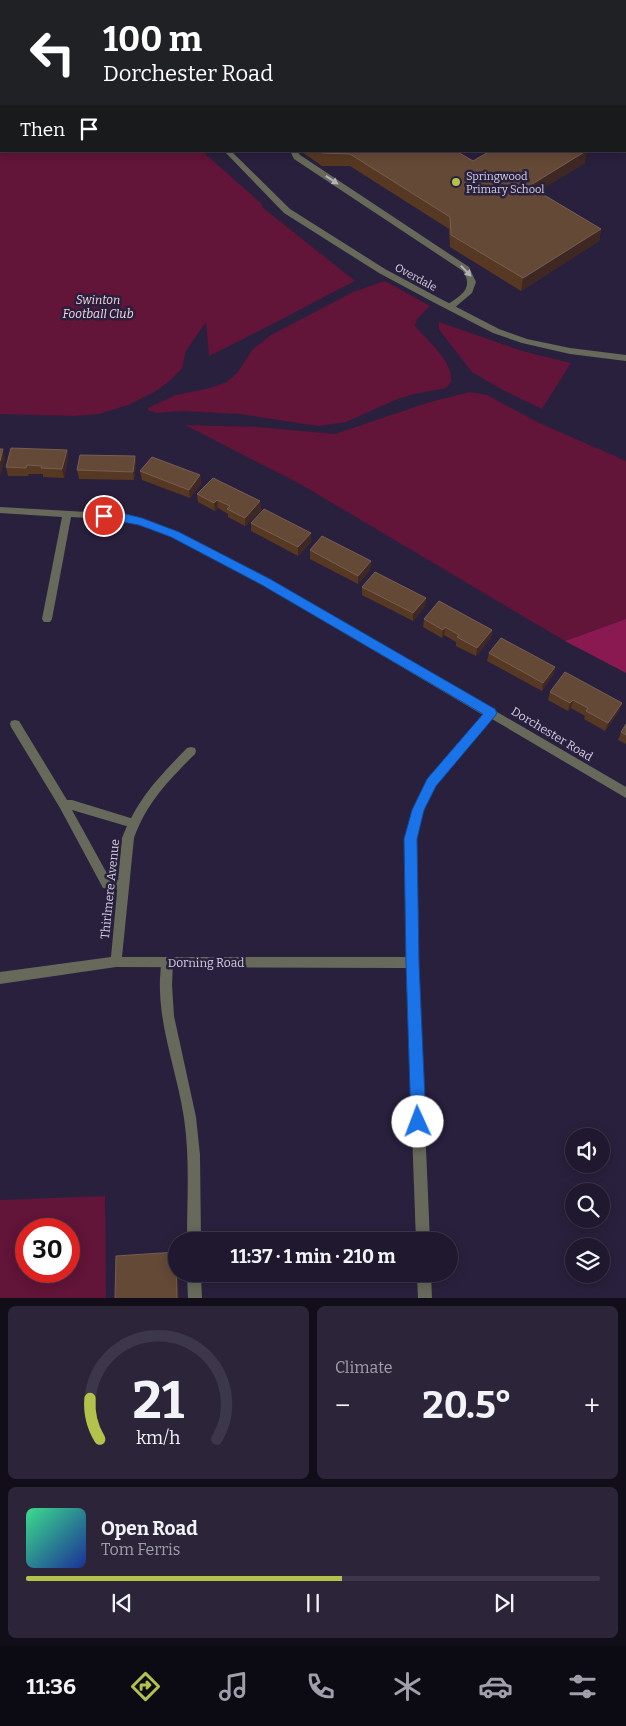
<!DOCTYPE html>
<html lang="en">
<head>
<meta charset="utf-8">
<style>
  :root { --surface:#1f182e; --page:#2c253a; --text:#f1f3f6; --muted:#a1a0aa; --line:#3c374a; --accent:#b3c24b }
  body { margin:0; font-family:Bitter,serif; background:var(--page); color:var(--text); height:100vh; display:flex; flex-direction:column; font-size:19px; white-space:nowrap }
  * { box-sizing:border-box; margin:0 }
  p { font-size:16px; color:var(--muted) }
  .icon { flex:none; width:28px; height:28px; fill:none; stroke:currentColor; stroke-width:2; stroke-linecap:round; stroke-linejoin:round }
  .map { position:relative; height:1298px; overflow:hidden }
  .panel { display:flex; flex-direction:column; gap:8px; padding:8px; background:#110d19; flex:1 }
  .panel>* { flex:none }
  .banner { position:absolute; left:0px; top:0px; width:626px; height:152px; box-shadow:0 2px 12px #0003,0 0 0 1px var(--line); background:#202124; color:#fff; overflow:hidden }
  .controls { position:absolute; left:565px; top:1128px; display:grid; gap:10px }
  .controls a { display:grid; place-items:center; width:45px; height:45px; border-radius:50%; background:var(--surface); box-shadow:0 2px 12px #0003,0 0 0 1px var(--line); font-size:25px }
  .speed { position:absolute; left:15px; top:1218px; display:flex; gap:10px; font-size:25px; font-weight:700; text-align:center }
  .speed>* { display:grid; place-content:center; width:65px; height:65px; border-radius:50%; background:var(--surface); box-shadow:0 2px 12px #0003,0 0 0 1px var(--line); line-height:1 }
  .speed .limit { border:8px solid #d22; background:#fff; color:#111 }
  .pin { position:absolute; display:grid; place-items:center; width:42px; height:42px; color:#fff; margin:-21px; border:2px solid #fff; border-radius:50%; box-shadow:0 1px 5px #0007 }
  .me { position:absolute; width:55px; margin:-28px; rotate:358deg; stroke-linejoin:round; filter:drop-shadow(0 0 4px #0008) }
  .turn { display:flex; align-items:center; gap:18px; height:105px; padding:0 20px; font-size:22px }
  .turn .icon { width:65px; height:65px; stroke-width:2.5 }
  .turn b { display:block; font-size:35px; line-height:42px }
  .then { display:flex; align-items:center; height:48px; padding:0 20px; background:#0003; gap:10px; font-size:19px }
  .big { font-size:38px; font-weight:700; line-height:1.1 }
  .panel .card { flex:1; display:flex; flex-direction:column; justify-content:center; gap:8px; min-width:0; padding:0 18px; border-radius:8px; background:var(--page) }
  .panel .dial { align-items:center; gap:0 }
  .dial svg { height:130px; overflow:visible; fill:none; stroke:var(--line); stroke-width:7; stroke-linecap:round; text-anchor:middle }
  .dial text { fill:var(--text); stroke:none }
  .song { display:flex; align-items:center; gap:15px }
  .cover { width:60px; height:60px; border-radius:8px; background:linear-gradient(135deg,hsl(150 70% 55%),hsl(230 70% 35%)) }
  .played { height:5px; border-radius:2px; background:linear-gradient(90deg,var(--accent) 55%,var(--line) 55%) }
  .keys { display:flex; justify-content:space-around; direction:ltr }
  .heat { display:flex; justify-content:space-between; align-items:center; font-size:28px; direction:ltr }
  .panel .tiles { flex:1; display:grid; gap:8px; grid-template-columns:1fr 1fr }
  .card:last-child { grid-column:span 2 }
  .trip { position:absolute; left:168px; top:1232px; width:290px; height:50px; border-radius:25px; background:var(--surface); box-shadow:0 2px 12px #0003,0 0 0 1px var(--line); font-weight:700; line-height:50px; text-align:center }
  .tabs { display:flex; height:80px; justify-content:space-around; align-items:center; background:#0c0a12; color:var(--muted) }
  .tabs .icon { width:35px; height:35px }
  .tabs .active { color:var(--accent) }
  .tabs b { font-size:22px; color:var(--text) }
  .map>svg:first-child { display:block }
  .green { fill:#621439; fill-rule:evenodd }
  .forest { fill:#8b1951 }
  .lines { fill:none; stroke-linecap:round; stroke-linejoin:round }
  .lane { fill:#676a5a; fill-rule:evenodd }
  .street { fill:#676a5a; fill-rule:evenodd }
  .wall { fill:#573822 }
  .shaded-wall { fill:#3f2824 }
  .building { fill:#654937; stroke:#765e52 }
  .oneway { fill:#b4b1bb }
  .route { fill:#1a73e8; stroke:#114b97 }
  .poi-dot { fill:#b3c24b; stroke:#29203d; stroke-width:2 }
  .labels { text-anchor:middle; stroke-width:5; stroke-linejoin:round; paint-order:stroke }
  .far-poi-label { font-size:11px; fill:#d5d0e4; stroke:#29203d; text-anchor:start }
  .far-street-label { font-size:11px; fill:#d5d0e4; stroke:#29203d }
  .park-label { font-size:12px; font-style:italic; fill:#f7d7e2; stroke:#29203d }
  .street-label { font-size:12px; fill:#d5d0e4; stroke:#29203d }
</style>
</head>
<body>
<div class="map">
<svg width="626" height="1299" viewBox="0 0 626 1299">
  <rect width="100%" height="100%" fill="#29203d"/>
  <!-- green -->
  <path class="green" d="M0 146 1 151H202L262 204V207L355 281C306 306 259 332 209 356L206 322 186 351 182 368 171 380 156 391 128 405 99 414 73 416 0 414Z
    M385 281 430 306 417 319 415 326C428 342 453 360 451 382L446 388 414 394 395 400 346 422 319 426 240 414 183 411 156 413 148 410V408L176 395 210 388 227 382 238 372 252 350 271 335 353 292Z
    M439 322 522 351 571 363 542 409 501 389 472 372 443 335 439 329Z
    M470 392 487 395 537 422 626 461V619L565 641 302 485 185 425 257 427 335 434 430 402Z
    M105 1196 106 1298H0V1200ZM26 1229H69V1271H26Z"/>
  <!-- forest -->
  <path class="forest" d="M626 619V673L565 641Z"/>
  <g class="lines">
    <!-- lane -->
    <path class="lane" d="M290 151H297L300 155 469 267 476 282 472 293 453 309H447V305C461 295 474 289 463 271L294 159Z
      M15 720 19 721 67 800H72L137 820 138 823 137 826 133 828 72 810 110 879 126 881 128 885 126 889 122 890 103 888 60 808 11 727 10 724 11 721Z
      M167 958 171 959 173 963 172 985 174 1016 196 1117 200 1155 201 1241H187C187 1200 190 1159 184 1118 177 1071 158 1026 160 978 161 972 160 965 163 959Z
      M187 1274H201L202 1299H188Z"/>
    <!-- street -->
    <path class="street" d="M334 0H341V1H335Z
      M0 89H1V93H0Z
      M224 151H231L290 209 385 269 439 298 499 329 527 339 570 348 626 355V361L570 354 522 343 493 333 433 302 379 273 284 213Z
      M0 507 122 514 178 532 269 579 626 787V798L492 719 447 770 430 794 422 816 417 839 418 963 430 1241H416L406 968 116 967 0 984V972L111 957 122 838C138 798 158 778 187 748L191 747 195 748 196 751 195 754C168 781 147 802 134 838L122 957H406L405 839 411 816 417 799 430 776 483 715 263 585 172 536 122 520 71 517 52 619 50 622H44L42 619 62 517 0 513Z
      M417 1274H431L432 1299H418Z"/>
  </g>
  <!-- wall -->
  <path class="wall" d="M302 151H456L473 161 585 163 538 191 601 229 599 241 521 291 450 247 449 229 350 166H322L302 152Z
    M67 450 68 459 64 478 43 477V474H29L28 476H8L6 467Z
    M135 456 136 465 134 480 79 479 77 470Z
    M140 471 200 475 201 484 190 498 142 480Z
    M197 494 260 501 261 510 245 526 228 517V514L218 508 215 511 198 502Z
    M251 523 311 542 298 556 251 531Z
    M310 550 370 570 358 584 310 559Z
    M362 587 426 598 425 606 413 621 362 595Z
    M424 619 492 630 491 638 476 656 456 646V642L444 635 442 638 423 627Z
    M489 653 555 667 553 675 542 691 487 661Z
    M550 692 622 703 619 711 605 731 584 719 585 716 571 708 568 711 548 700Z
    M626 724V744L618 740 621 732Z"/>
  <!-- shaded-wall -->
  <path class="shaded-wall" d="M587 151 585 163 527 198 529 186Z
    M601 229 599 241 521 291 523 278Z
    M3 449 5 458 0 477V461Z
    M67 450 68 459 64 478 62 469Z
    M135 456 136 465 134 480 133 472Z
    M200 475 201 484 190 498 189 490Z
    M217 500 218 508 215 511 214 503Z
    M260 501 261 510 245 526V518Z
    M311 533V542L298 556V547Z
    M371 561 370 570 358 584V576Z
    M426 598 425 606 413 621V613Z
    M445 627 444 635 442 638 443 630Z
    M492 630 491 638 476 656 477 648Z
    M555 667 553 675 542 691 543 683Z
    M573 700 571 708 568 711 570 703Z
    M622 703 619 711 605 731 608 723Z
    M177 1274H178L179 1299H177Z"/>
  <!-- building -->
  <path class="building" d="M319 151H456L473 161 490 151H586L529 186 601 229 523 278 451 235 450 217 350 154 322 153Z
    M11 448 67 450 62 469 41 468 42 466 27 465 26 468 6 467Z
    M0 449H3L0 461Z
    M80 455 135 456 133 472 77 470Z
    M152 457 200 475 189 490 140 471Z
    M213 478 260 501 245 518 227 509 230 506 217 500 214 503 197 494Z
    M264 509 311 533 298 547 251 523Z
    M322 536 371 561 358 576 310 550Z
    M375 572 426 598 413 613 362 587Z
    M439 601 492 630 477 648 457 637 459 635 445 627 443 630 424 619Z
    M501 638 555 667 543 683 489 653Z
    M565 672 622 703 608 723 586 711 588 708 573 700 570 703 550 692Z
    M626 724V735L621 732Z
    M176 1252 177 1299H115L116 1256Z"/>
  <!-- one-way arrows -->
  <defs><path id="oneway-solid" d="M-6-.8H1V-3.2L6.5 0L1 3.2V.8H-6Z" transform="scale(1.25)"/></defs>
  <g class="oneway">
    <use href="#oneway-solid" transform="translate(332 180) rotate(34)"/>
    <use href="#oneway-solid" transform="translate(466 271) rotate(46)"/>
  </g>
  <!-- route -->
  <path class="route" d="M104 512 122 513 142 518 179 532 270 579 495 709 497 713 495 716 436 786 424 810 417 839 419 963 426 1122 423 1127 418 1129 413 1127 411 1122 406 963 404 839 412 810 427 779 483 714 262 585 171 537 139 525 100 518 99 516 100 513Z"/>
  <!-- markers -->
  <circle class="poi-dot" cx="456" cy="182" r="5"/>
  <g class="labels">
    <!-- far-poi labels -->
    <g class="far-poi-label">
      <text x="466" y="180">Springwood<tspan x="466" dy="13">Primary School</tspan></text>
    </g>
    <!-- far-street labels -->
    <g class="far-street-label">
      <text transform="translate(416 277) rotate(28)" y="4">Overdale</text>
    </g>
    <!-- park labels -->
    <g class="park-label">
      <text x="98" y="304">Swinton<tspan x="98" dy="14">Football Club</tspan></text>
    </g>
    <!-- street labels -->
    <g class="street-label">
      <text transform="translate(552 734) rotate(31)" y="4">Dorchester Road</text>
      <text transform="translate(110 889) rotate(-84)" y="4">Thirlmere Avenue</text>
      <text x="206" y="967">Dorning Road</text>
    </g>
  </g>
</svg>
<div class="controls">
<a><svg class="icon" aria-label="sound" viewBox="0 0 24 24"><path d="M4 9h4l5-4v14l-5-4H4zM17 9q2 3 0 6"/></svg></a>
<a><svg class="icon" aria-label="search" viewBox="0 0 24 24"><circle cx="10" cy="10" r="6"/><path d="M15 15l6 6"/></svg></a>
<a><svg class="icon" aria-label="layers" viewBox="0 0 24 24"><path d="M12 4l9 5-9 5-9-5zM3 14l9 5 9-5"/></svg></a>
</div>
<div class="speed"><div class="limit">30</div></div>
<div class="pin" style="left:104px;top:516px;background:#d93025"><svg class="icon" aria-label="arrive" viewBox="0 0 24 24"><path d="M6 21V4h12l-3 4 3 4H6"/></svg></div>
<svg class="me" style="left:418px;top:1122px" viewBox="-20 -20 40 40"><circle r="19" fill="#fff"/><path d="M0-13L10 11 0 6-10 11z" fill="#1a73e8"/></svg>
<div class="trip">11:37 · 1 min · 210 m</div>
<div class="banner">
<div class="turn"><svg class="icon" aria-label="left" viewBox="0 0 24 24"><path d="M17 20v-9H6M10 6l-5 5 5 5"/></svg><div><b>100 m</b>Dorchester Road</div></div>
<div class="then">Then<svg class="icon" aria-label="arrive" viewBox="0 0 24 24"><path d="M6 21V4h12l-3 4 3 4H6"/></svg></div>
</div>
</div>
<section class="panel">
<div class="tiles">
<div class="card dial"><svg viewBox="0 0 100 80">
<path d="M14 69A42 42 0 1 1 86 69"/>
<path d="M14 69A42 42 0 0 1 8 44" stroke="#b3c24b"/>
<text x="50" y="56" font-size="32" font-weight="700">21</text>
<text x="50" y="72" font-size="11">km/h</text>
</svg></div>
<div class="card"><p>Climate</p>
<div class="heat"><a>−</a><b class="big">20.5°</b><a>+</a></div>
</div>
<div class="card">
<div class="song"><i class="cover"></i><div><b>Open Road</b><p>Tom Ferris</p></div></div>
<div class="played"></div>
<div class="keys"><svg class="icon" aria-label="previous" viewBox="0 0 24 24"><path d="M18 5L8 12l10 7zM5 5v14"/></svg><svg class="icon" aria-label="pause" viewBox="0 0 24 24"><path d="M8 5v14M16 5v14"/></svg><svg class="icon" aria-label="next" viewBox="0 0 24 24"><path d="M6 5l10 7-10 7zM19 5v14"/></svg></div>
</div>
</div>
</section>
<nav class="tabs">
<b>11:36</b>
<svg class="icon active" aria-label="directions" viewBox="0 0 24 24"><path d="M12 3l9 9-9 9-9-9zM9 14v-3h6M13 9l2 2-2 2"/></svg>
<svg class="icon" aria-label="music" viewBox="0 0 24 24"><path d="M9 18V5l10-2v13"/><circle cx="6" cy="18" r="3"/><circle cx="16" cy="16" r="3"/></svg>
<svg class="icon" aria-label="phone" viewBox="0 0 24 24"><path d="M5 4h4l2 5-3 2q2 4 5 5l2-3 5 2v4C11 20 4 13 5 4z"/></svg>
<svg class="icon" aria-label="climate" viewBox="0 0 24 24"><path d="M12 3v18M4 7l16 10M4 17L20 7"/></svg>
<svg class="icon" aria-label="car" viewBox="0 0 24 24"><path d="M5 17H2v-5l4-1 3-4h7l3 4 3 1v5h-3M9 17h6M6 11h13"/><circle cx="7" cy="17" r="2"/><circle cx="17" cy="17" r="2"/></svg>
<svg class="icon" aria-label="filters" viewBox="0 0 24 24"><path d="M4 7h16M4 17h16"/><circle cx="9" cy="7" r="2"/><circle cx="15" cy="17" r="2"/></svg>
</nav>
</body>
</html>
